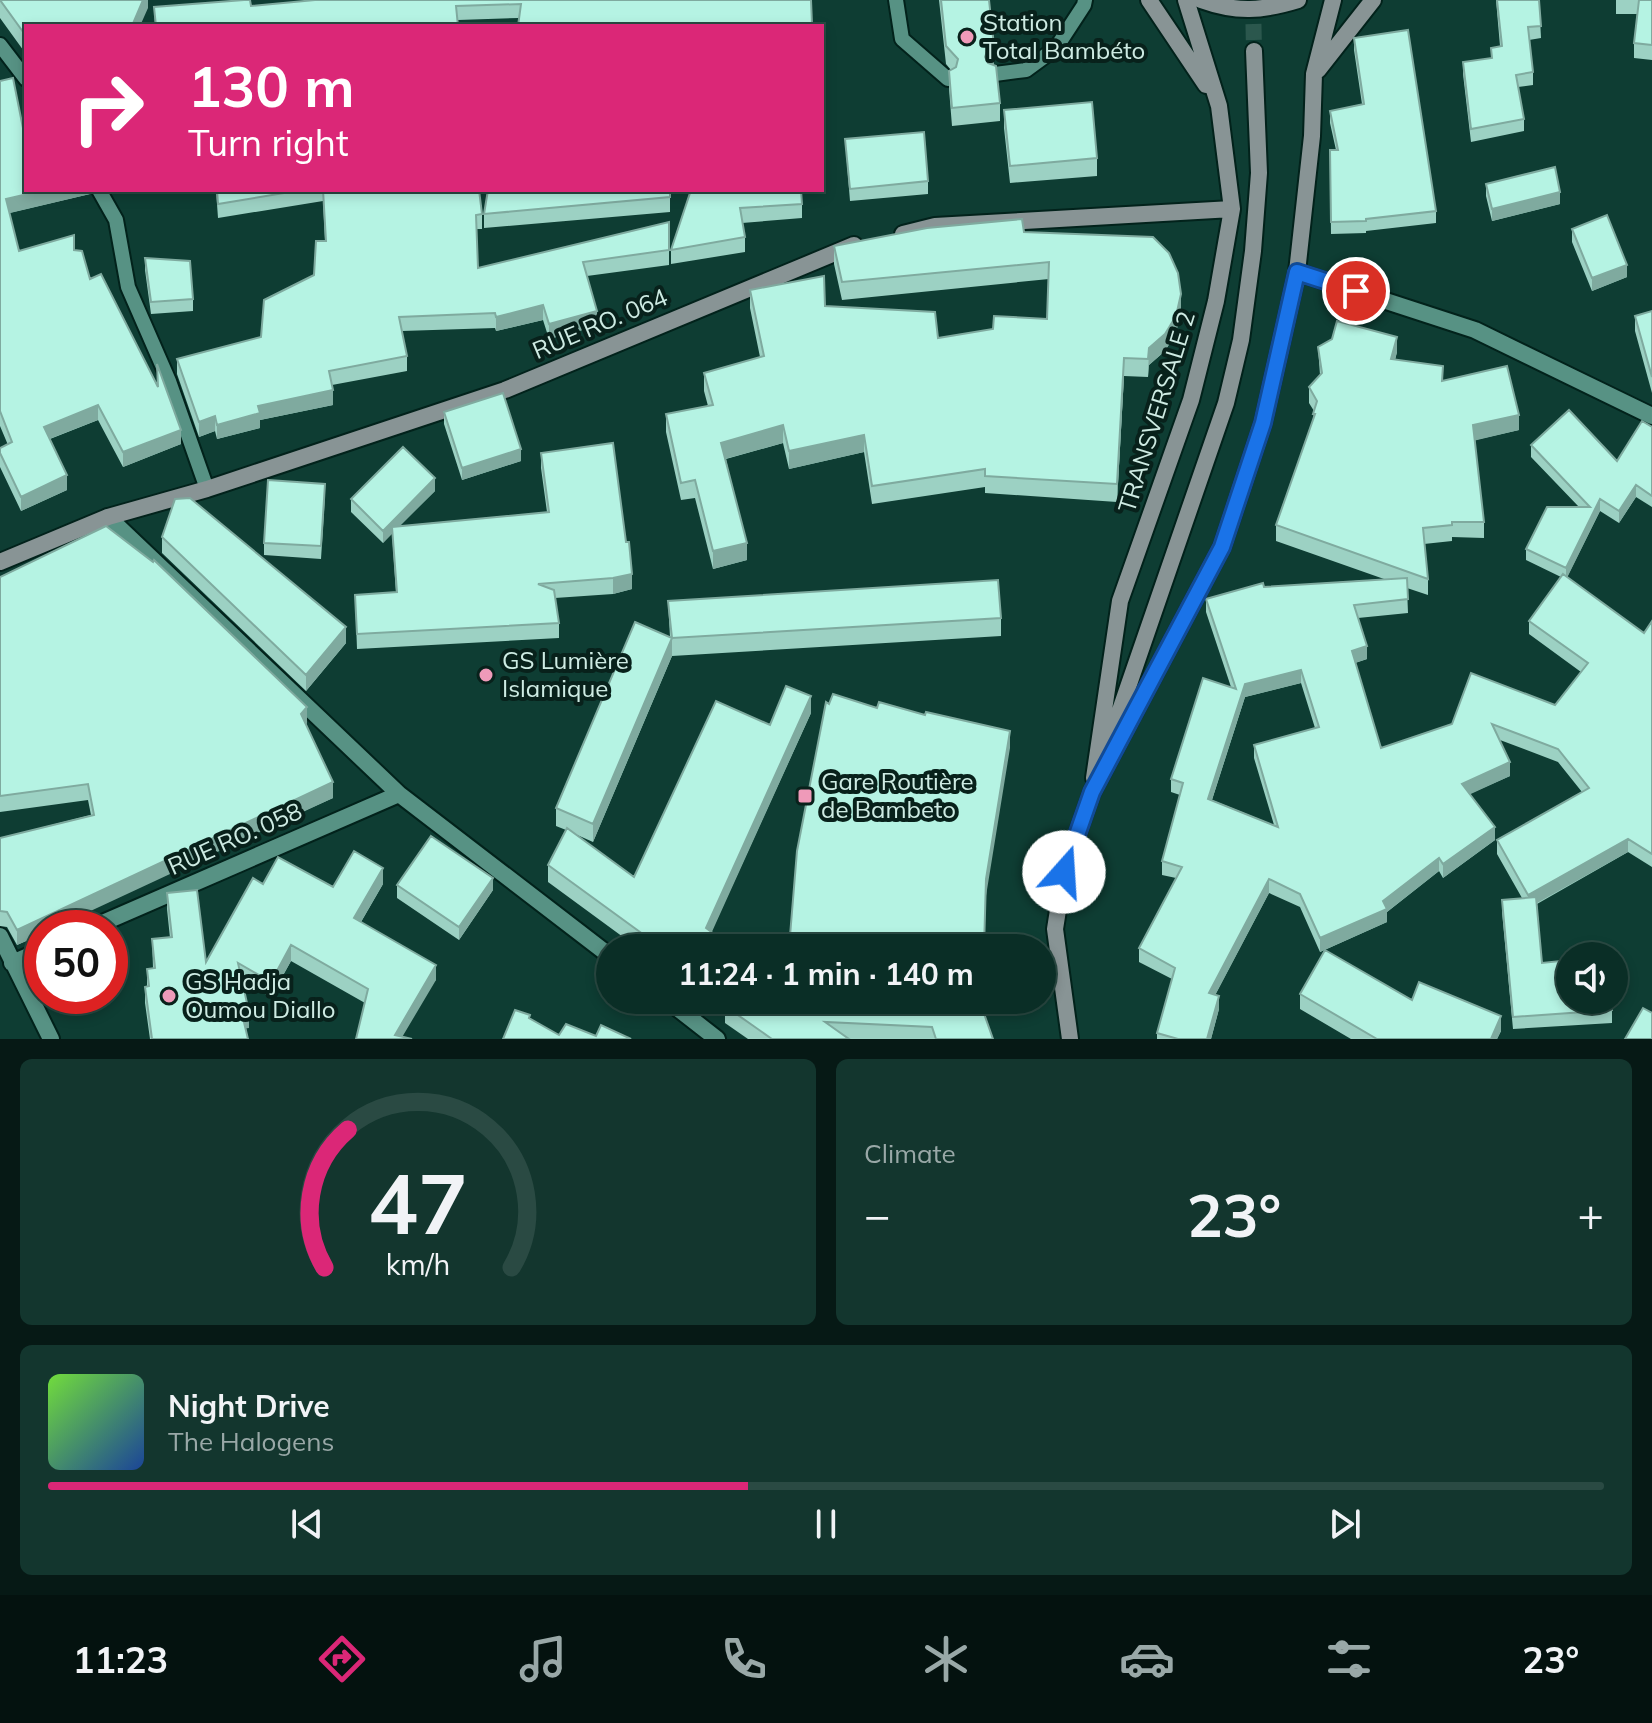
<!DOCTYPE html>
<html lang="en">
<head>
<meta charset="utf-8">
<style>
  :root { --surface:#0a2e26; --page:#13362e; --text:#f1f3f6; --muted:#99a8a7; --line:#2a4a43; --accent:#db2777 }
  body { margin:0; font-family:Mulish,sans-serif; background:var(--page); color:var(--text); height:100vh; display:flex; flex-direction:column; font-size:30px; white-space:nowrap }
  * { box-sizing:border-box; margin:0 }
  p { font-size:26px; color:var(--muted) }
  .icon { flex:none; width:44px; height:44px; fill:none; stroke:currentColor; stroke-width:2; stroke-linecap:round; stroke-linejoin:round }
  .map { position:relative; height:1039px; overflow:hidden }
  .side { display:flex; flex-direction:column; gap:20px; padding:20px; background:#061915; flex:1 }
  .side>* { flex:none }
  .top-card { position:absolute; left:24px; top:24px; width:800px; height:168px; border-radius:0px; box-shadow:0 4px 12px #0003,0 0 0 2px var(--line); background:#db2777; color:#fff; overflow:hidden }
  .fabs { position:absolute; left:1556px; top:942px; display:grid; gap:16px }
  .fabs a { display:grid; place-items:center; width:72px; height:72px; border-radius:50%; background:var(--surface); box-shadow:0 4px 12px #0003,0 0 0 2px var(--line); font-size:40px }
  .speed { position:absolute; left:24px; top:910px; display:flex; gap:16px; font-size:40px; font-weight:700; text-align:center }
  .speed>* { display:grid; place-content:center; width:104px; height:104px; border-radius:50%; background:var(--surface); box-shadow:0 4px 12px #0003,0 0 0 2px var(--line); line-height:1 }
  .speed .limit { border:12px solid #d22; background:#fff; color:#111 }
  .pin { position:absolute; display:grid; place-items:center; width:68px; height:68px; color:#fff; margin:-34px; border:4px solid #fff; border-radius:50%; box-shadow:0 2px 8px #0007 }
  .me { position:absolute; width:88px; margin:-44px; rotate:19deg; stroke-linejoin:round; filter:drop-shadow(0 0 6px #0008) }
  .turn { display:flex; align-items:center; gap:28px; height:168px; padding:0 32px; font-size:36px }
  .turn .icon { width:104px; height:104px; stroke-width:2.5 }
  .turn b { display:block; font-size:56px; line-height:68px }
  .big { font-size:60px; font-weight:700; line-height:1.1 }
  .side .card { flex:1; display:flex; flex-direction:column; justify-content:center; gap:12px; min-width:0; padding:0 28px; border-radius:12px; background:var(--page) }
  .side .dial { align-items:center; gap:0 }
  .dial svg { height:208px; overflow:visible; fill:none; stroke:var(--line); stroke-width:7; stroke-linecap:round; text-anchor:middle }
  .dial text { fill:var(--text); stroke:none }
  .song { display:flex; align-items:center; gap:24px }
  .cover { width:96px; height:96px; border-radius:12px; background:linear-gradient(135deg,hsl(100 70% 55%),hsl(220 70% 35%)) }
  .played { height:8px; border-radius:4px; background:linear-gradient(90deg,var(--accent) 45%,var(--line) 45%) }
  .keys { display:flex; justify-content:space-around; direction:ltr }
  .heat { display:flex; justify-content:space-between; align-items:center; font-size:44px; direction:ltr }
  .side .tiles { flex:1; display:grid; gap:20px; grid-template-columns:1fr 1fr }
  .card:last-child { grid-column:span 2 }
  .trip { position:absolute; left:596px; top:934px; width:460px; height:80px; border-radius:40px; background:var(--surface); box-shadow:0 4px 12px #0003,0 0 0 2px var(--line); font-weight:700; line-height:80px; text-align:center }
  .tabs { display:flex; height:128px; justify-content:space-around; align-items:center; background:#04120f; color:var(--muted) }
  .tabs .icon { width:56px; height:56px }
  .tabs .active { color:var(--accent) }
  .tabs b { font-size:36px; color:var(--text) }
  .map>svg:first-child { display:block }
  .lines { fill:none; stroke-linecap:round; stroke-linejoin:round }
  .secondary-tunnel { stroke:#2b574d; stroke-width:16; stroke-dasharray:16 8; stroke-linecap:butt }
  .lane-casing { stroke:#02221b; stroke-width:18 }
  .street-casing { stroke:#02221b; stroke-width:20 }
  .secondary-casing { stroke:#02221b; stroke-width:20 }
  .lane { stroke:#579284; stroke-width:14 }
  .street { stroke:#579284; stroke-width:16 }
  .secondary { stroke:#889495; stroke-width:16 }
  .wall { fill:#9cd1c3; fill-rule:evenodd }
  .shaded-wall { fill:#7faa9f }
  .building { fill:#b5f3e3; stroke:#7faa9f; stroke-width:2; fill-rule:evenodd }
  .route-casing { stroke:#114b97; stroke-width:20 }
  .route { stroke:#1a73e8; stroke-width:14 }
  .poi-dot { fill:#ef9ab9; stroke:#08211b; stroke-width:3 }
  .labels { text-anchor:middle; stroke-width:8; stroke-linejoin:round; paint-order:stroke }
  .poi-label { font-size:24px; fill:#ceebe3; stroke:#08211b; text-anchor:start }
  .street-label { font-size:24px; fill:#ceebe3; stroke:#08211b }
</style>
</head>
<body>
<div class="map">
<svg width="1652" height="1039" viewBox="0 0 1652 1039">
  <rect width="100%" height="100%" fill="#0e3d33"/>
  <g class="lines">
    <!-- secondary-tunnel -->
    <path class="secondary-tunnel" d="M1253 0 1254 51"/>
    <defs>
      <path id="lane" d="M896 0 902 39 948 79
        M0 45 26 79
        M995 74 1026 70 1056 48 1084 5 1085 0
        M99 190 116 220 128 287 169 381 207 489"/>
      <path id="street" d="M1297 272 1475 330 1652 416
        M108 517 399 794 610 956
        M91 928 399 794
        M0 936 51 1039
        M12 963 42 950
        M667 1000 717 1039"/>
      <path id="secondary" d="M1149 0 1206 85
        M1201 0C1237 13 1262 11 1298 0
        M1318 70 1373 0
        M903 234 935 226 1232 209
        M0 562 108 517 207 489 505 390 854 245
        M1108 745 1226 403 1241 340 1253 251 1259 173 1254 51
        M1094 778 1120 601 1191 400 1216 301 1232 209 1219 106 1186 0
        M1070 1039 1055 929 1064 872 1092 792 1222 547 1263 423 1297 272 1312 136 1314 74 1333 0"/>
    </defs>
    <!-- lane casing -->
    <use href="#lane" class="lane-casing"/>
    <!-- street casing -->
    <use href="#street" class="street-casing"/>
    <!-- secondary casing -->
    <use href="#secondary" class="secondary-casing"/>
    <!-- lane -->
    <use href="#lane" class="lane"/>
    <!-- street -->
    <use href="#street" class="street"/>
    <!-- secondary -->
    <use href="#secondary" class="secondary"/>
  </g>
  <!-- wall -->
  <path class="wall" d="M0 0H148V8L26 26V54L0 18Z
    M811 0 812 26H518L519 18 458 20V26H155L154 7Z
    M939 0H989L994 64 993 65 1000 103V121L952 126 949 89V71L951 70 946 64Z
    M1496 0H1539L1541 38 1529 40 1533 72V85L1518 87 1524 119V131L1471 142 1463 74V62L1491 58V48L1500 46Z
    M1616 0H1652V60L1634 58V43L1637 14H1616Z
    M1354 38 1436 211V223L1366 231V233L1331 234 1330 150H1336L1330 123V111L1362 104 1354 50Z
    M0 81 26 143 90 190V194L9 213 19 251 74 250 181 444 123 467 98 420 50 439 67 490 21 511 0 467V448L8 445 0 426Z
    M1004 110 1097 158V176L1010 183 1004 128Z
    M845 139 928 181V194L850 201Z
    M1486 184 1560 204 1492 221 1486 196Z
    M216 190H479L482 214V229H476L478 268 669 222V265L587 276 597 326 549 339 543 320 496 331 495 328 402 331 407 356V371L332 385 333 405 260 420V428L217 439 215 431 199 437 177 374V359L261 337 314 275 325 241 323 201 218 218Z
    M670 190V212L484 228V214Z
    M691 190 802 204V218L742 223 745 237V252L671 264V250Z
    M1572 229 1627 277 1592 291 1572 242Z
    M1024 232 1181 311 1176 333 1165 351 1149 365 1148 377 1124 376 1117 502 985 493V487L872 504 864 452 789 469 783 443 726 459 747 560 713 569 695 498 681 500 666 432V414L708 406 704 391V373L760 357 750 308V290L825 306 938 338 993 329 1047 319 1049 279 842 300 834 264V246Z
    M145 258 193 299V311L151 314 145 270Z
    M1652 311V393L1635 331V316Z
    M1318 347 1397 352 1395 360 1443 380 1519 430 1475 440 1484 522V538L1452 537V541L1424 544 1428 579V595L1407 588 1408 613 1358 618 1367 659 1355 663 1381 748 1555 705 1581 672 1529 634V621L1561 577 1526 560V549L1579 507 1531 457V445L1617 461 1652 427V507L1636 497 1619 523 1600 511 1567 577 1644 633 1652 621V867L1628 852 1537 904 1542 963 1612 1010V1023L1513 1029 1502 912V900L1522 898 1497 854V840L1582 792 1558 762 1500 740 1510 776 1469 794 1495 840 1443 878 1439 871 1387 912V922L1320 952 1300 907 1269 893 1215 995 1219 1009 1211 1039H1157V1033L1172 979 1139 962V948L1176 878 1162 875V861L1180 795 1171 792V779L1231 687 1206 612V599L1264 587 1384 579 1276 541V525L1313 420 1314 411 1309 403V387L1320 375ZM1301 683 1315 728 1254 745V758L1274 825 1212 800 1245 697Z
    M444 412 521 461 462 480 444 424Z
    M541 453 632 589 613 594 555 598 559 623V638L357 649 355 595 396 593 392 533 383 543 351 512V499L435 491 399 526 547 512 541 468Z
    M325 496 321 559 264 555V543Z
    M162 537 346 643 306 691 162 553Z
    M0 577 307 723 306 724 333 798 42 928V934L17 945 7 927 0 926V838L91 815 88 800 0 812Z
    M668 601 1001 618V636L672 656 593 842 575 834 634 877 770 725 811 713 711 932 733 948H638L548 882V865L566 830 556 826V808L670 637Z
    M263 884 333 887 383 884 361 922 436 980 356 1039 365 1003 291 961 271 997 242 982 249 1028H246L248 1039H150L145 1003V987H147V969L153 968 152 939 170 938 167 909V893L206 962Z
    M397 885 493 890 459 940 397 898Z
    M1300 994 1412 1000 1501 1031 1497 1039H1351L1300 1009Z
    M710 1000H982V1007L993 1039H748L725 1023V1011Z"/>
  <!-- shaded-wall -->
  <path class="shaded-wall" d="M143 0H148V8L140 26H132Z
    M994 46V64L988 67 985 57 988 49Z
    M45 190H90V194L6 214V199Z
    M1560 192V204L1492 221V209Z
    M1627 265V277L1592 291V278Z
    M1181 294V311L1176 333 1165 351 1149 365 1148 377 1149 348Z
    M543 305V320L496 331V317Z
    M597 311V326L549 339V324Z
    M1397 337V352L1391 375V359Z
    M1124 358V376L1117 502V484Z
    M333 390V405L260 420V428L217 439V425L258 406Z
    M98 405V420L44 441V427Z
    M1519 415V430L1473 441V425Z
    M215 416V431L199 437V422Z
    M783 425V443L721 460V443Z
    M181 430V444L123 467V452Z
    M864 435V452L789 469V451Z
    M521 449V461L462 480V468Z
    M67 475V490L21 511V497Z
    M435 478V491L383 543V531Z
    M1636 485V497L1619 523V511Z
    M1600 499V511L1566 580V568Z
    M747 543V560L713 569V551Z
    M632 574V589L613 594V578Z
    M346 627V643L306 691V675Z
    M672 638V656L593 842V824Z
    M1367 646V659L1352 664V651Z
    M1301 670V683L1245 697 1208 812V799L1245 684Z
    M811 696V713L706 945V928Z
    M307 707V723L301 730V714Z
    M1010 731V748L986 896 984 948 986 879Z
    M1510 762V776L1462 798V784Z
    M333 782V798L54 928H42V934L17 945V930Z
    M1495 827V840L1443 878V864Z
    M1628 839V852L1528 908V895Z
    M1439 858V871L1387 912V922L1320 952V938L1383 901Z
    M383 868V884L354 934V918Z
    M493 878V890L459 940V927Z
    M1269 879V893L1209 1007V993Z
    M291 945V961L271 997V982Z
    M436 965V980L401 1039 395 1035Z
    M1219 996V1009L1211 1039H1207Z
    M249 1012V1028L242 1029V1014Z
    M1501 1016V1031L1497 1039H1491Z"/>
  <!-- building -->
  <path class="building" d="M0 0H143L132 26H26V36Z
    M244 0H250L251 6 315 0H811L812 24 790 26H518L521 4 456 6 458 26H156L154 7Z
    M941 0H989L994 46 988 49 985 57 988 63 996 66 1000 103 952 108 949 71 956 67 958 59 946 46Z
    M1497 0H1539L1541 26 1528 27 1533 72 1516 75 1524 119 1471 129 1463 62 1492 58 1491 48 1502 46Z
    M1639 0H1652V45L1634 43Z
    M1408 30 1436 211 1366 219V221L1331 222 1330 150H1338L1330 111 1364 104 1354 38Z
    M13 78 26 143V190H45L6 199 19 251 74 235V250L82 251 90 279 101 274 158 387 157 364 181 430 123 452 98 405 44 427 67 475 21 497 0 453V448L12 442 0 411V81Z
    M1092 102 1097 158 1010 166 1004 110Z
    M924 132 928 181 850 189 845 139Z
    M1555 167 1560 192 1492 209 1486 184Z
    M217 190H302L218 204Z
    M323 190H479L482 214 476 215 478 268 669 222V250L583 262 597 311 549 324 543 305 496 317 495 313 399 317 407 356 329 371 333 390 258 406 260 413 217 425 215 416 199 422 177 359 261 337 264 300 314 275 316 241H326Z
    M488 190H670V197L484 214Z
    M691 190H801L802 204 740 208 745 237 671 250Z
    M1607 215 1627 265 1592 278 1572 229Z
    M1022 219 1024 232 1153 237 1169 253 1178 273 1181 294 1176 316 1165 334 1149 348 1148 359 1124 358 1117 484 985 476V469L872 486 864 435 789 451 783 425 721 443 747 543 713 551 695 480 681 483 666 414 713 405 704 373 764 356 750 290 824 276 825 306 935 312 938 338 993 329 994 316 1047 319 1049 262 842 282 834 246 927 228Z
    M145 258 190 261 193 299 151 302Z
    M1652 311V377L1635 316Z
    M1337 321 1397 337 1391 359 1443 366 1442 381 1507 366 1519 415 1473 425 1484 522H1452V525L1423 528 1428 579 1276 525 1315 414H1313L1317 401 1309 387 1322 373 1318 347 1332 339Z
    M503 393 521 449 462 468 444 412Z
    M1569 410 1617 461 1642 421 1652 427V496L1636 485 1619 511 1600 499 1566 568 1526 549 1547 507H1590L1531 445Z
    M613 443 626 542H629L632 574 613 578 538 584 554 590 559 623 357 634 355 595 397 592 392 527 549 512 541 453Z
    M403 447 435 478 383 531 351 499Z
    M268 480 325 484 321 546 264 543Z
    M190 498 346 627 306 675 162 537 175 499Z
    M106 526 153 562 154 560 307 707 301 714 333 782 17 930 7 912 0 911V838L94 815 88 784 0 796V577Z
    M1563 574 1644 633 1652 621V854L1628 839 1528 895 1497 840 1589 788 1558 749 1492 724 1510 762 1462 784 1495 827 1443 864 1439 858 1383 901 1387 909 1320 938 1300 894 1269 879 1209 993 1219 996 1207 1039H1178L1157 1033 1175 968 1139 948 1182 867 1162 861 1183 783 1171 779 1203 678 1236 689 1206 599 1263 583 1264 587 1407 578 1408 599 1354 605 1367 646 1352 651 1381 748 1452 724 1471 673 1555 705 1588 663 1529 621ZM1301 670 1319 727 1254 745 1278 827 1208 799 1245 684Z
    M998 580 1001 618 672 638 668 601Z
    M635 622 672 638 593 824 556 808Z
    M786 686 811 696 706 928 733 948H662L548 865 567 828 634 877 716 701 770 725Z
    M833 694 877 708 879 702 925 715 926 712 1010 731 986 879 984 948H789L797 851 826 702 829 704Z
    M431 836 493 878 459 927 397 885Z
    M354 851 383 868 354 918 436 965 395 1035 412 1039H356L368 989 291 945 271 982 238 963 249 1012 242 1014 248 1039H152L145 987 149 986 147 969 155 968 152 939 172 937 167 893 197 890 206 962 253 878 263 884 278 857 333 887Z
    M1536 897 1542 963 1570 960V1000H1611L1612 1010 1513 1017 1502 900Z
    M1325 950 1412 1000 1419 982 1501 1016 1491 1039H1377L1300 994Z
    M730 1000H981V1005L993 1039H936L932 1027 825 1022 849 1039H772L725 1006Z
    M1643 1008 1652 1013V1039H1625Z
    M515 1010 530 1015 529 1018 559 1035 566 1024 596 1036 601 1025 631 1039H503Z"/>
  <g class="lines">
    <defs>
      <path id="route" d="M1064 872 1092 792 1222 547 1263 423 1297 272 1356 291"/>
    </defs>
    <!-- route casing -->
    <use href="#route" class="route-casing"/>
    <!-- route -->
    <use href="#route" class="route"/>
  </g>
  <!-- markers -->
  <g class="poi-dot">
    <circle cx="967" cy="37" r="8"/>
    <circle cx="486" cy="675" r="8"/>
    <rect x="797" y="788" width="16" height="16" rx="4"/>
    <circle cx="169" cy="996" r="8"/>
  </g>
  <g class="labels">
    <!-- poi labels -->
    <g class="poi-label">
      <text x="983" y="31">Station<tspan x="983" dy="28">Total Bambéto</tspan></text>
      <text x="502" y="669">GS Lumière<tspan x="502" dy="28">Islamique</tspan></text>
      <text x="821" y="790">Gare Routière<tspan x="821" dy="28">de Bambeto</tspan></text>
      <text x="185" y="990">GS Hadja<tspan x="185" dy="28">Oumou Diallo</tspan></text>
    </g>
    <!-- street labels -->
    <g class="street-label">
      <text transform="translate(600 324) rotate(-23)" y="8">RUE RO. 064</text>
      <text transform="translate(1157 412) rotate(-73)" y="8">TRANSVERSALE 2</text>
      <text transform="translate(235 839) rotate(-24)" y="8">RUE RO. 058</text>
    </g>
  </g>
</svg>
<div class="fabs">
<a><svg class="icon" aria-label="sound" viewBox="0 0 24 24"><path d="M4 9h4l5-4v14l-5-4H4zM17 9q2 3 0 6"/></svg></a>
</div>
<div class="speed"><div class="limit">50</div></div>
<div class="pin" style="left:1356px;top:291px;background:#d93025"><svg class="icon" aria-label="arrive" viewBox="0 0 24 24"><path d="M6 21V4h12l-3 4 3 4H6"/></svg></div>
<svg class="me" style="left:1064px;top:872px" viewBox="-20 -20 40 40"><circle r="19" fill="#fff"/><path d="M0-13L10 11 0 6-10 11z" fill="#1a73e8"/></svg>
<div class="trip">11:24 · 1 min · 140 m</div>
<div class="top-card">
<div class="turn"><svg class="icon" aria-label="right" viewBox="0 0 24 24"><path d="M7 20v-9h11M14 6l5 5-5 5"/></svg><div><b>130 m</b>Turn right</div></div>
</div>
</div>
<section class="side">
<div class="tiles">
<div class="card dial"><svg viewBox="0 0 100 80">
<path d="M14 69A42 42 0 1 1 86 69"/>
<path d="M14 69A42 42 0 0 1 23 16" stroke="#db2777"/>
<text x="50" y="56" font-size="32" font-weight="700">47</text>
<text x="50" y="72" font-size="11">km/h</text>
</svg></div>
<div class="card"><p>Climate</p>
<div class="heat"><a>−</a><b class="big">23°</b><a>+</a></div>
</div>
<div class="card">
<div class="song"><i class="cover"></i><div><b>Night Drive</b><p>The Halogens</p></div></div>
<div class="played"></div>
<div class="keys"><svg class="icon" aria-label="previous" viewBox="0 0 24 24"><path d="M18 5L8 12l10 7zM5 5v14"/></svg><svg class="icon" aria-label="pause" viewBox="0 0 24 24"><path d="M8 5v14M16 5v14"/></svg><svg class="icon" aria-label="next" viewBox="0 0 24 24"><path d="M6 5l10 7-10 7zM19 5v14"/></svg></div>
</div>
</div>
</section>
<nav class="tabs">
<b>11:23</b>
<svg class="icon active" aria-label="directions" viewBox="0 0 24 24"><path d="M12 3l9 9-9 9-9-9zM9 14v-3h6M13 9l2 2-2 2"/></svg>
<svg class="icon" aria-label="music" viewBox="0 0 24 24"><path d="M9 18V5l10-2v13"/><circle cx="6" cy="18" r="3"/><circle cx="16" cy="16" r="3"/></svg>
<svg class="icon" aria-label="phone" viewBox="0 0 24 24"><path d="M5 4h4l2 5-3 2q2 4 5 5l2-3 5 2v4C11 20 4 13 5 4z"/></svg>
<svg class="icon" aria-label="climate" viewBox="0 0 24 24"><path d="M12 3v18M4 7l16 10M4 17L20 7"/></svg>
<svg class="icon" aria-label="car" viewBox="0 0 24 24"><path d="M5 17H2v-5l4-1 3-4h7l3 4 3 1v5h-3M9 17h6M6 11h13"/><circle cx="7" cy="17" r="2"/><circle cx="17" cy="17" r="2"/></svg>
<svg class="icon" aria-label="filters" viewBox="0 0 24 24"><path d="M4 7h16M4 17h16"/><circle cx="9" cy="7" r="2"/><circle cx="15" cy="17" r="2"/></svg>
<b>23°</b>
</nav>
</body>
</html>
